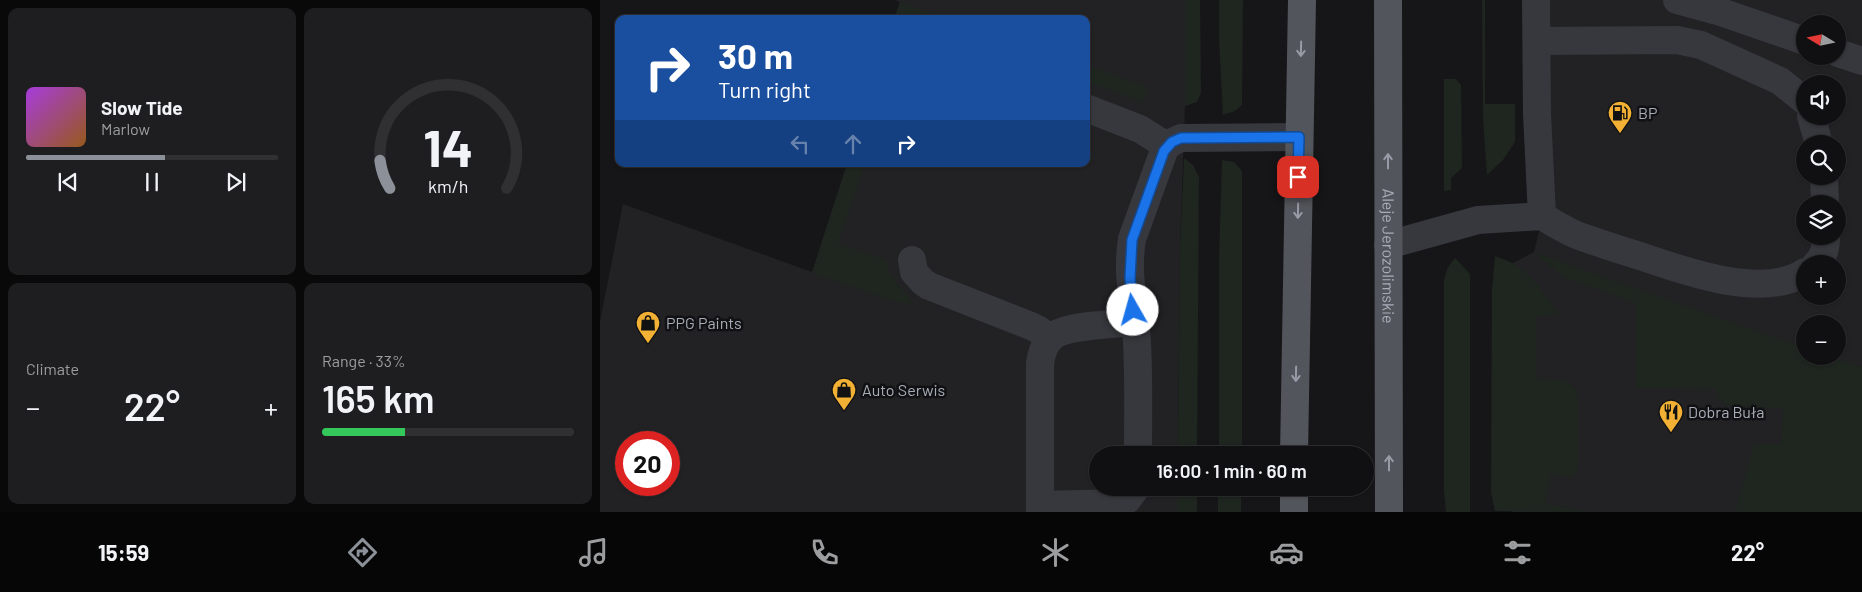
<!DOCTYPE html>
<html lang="en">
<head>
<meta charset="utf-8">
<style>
  :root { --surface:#101012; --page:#1e1e20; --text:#f1f3f6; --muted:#9c9d9f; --line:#303032; --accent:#8c9099 }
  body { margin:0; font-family:Barlow,sans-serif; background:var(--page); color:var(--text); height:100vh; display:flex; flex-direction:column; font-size:19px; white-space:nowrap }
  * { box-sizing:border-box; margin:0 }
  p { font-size:16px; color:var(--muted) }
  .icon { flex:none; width:28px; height:28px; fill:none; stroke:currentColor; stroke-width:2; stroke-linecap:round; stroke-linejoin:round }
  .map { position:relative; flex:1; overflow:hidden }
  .sheet { display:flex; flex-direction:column; gap:8px; padding:8px; background:#09090a; width:600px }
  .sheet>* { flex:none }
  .guide { position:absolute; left:15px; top:15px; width:475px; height:152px; border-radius:10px; box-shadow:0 1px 4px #0004,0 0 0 1px var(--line); background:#1a4fa0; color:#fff; overflow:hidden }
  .needle { width:32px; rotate:280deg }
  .fabs { position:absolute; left:1196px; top:15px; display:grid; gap:10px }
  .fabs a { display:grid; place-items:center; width:50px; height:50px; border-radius:50%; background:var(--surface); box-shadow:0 1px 4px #0004,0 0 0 1px var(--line); font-size:25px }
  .speed { position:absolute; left:15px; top:431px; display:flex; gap:10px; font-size:25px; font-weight:700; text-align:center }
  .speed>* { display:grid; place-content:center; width:65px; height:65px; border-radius:50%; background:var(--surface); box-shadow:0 1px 4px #0004,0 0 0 1px var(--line); line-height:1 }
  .speed .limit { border:8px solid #d22; background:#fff; color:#111 }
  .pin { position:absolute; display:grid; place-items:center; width:42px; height:42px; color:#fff; margin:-21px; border-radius:10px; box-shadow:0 2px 8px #0006 }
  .me { position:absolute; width:55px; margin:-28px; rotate:353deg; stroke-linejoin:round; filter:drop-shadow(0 0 4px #0008) }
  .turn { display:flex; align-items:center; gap:18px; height:105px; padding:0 20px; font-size:22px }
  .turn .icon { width:65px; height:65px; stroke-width:2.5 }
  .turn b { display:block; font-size:35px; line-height:42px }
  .lanes { display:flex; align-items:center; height:48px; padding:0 20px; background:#0003; justify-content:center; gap:25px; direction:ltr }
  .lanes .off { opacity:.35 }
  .big { font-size:38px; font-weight:600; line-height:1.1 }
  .sheet .tile { flex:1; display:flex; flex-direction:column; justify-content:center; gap:8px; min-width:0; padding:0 18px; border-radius:10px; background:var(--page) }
  .sheet .dial { align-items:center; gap:0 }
  .dial svg { height:130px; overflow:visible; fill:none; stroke:var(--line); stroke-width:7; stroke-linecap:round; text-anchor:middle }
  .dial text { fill:var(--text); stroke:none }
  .song { display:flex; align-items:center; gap:15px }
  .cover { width:60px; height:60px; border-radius:8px; background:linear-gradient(135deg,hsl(280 70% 55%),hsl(30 70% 35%)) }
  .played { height:5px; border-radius:2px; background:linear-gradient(90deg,var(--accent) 55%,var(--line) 55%) }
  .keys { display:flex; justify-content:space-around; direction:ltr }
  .heat { display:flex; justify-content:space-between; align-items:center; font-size:28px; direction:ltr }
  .charge { height:8px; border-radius:4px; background:linear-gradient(90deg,#34c759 33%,var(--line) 0) }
  .sheet .tiles { flex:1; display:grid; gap:8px; grid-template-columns:repeat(2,1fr) }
  .trip { position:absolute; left:489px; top:446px; width:285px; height:50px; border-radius:25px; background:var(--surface); box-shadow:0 1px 4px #0004,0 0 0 1px var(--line); font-weight:600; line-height:50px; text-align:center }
  .dock { display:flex; height:80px; justify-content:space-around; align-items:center; background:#060607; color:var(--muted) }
  .dock .icon { width:35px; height:35px }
  .dock .selected { color:var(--accent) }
  .dock b { font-size:22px; color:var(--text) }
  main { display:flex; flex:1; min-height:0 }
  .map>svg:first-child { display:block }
  .built { fill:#222225; fill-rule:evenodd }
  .green { fill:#1e261f }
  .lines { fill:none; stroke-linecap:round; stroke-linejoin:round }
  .minor { stroke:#37383d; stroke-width:28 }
  .major { stroke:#53555c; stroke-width:28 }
  .oneway { stroke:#979ba6 }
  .route-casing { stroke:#114b97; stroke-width:12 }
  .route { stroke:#1a73e8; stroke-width:9 }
  .labels { text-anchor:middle; stroke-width:5; stroke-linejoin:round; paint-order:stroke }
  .poi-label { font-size:16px; fill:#a8adb8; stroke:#111113; text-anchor:start }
  .street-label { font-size:16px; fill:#a8adb8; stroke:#111113 }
</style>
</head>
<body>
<main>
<section class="sheet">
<div class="tiles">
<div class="tile">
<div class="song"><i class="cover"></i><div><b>Slow Tide</b><p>Marlow</p></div></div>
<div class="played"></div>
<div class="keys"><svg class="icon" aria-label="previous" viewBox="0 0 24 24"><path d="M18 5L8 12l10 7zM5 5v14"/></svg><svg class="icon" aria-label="pause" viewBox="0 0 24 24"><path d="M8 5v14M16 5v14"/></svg><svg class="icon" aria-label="next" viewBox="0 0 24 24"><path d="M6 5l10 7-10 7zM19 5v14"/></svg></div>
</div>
<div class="tile dial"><svg viewBox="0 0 100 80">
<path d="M14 69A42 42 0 1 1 86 69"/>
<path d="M14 69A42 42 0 0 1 8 52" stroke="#8c9099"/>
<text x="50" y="56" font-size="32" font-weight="700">14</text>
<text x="50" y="72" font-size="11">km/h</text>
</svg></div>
<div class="tile"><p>Climate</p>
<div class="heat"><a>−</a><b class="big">22°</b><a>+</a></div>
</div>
<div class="tile"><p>Range · 33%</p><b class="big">165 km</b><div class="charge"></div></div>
</div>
</section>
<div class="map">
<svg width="1262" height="512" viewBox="0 0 1262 512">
  <rect width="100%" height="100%" fill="#161618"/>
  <!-- built -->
  <path class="built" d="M295 0H585V106L580 247 578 455H498V488H577V512H0V322L23 204 212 272 247 164H486V19H294L300 2ZM26 442H69V485H26Z
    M948 0H1262V367L1233 358 1180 512H912L913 263 934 252 949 191ZM1205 24H1238V56H1205ZM1205 84H1238V116H1205ZM1205 144H1238V176H1205ZM1205 204H1238V236H1205ZM1205 264H1238V296H1205ZM1205 324H1238V356H1205Z"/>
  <!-- green -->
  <path class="green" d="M585 0H600L601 92 597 102 585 106Z
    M619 0H643L642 105 635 111 623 115 619 38Z
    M882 0H885V104H915V142L903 160 887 175 883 119Z
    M300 2 350 19H294Z
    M486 65 548 87 543 102 486 82Z
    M844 79H856L861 85 862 168 851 178V190L844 191Z
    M584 158 593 165 599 177 597 455H578L580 247Z
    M622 160 634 162 642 171V455H619V260Z
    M247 164H265L238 244 286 260C289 272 295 283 304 292 308 296 311 299 313 305L290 300 212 273Z
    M933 252 1205 348V356H1229L1262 367V512H1135L1154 444H1181L1183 408 1127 406 1117 396V389L1036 388V303L963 277Z
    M895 256C901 259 908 260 914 264 931 275 949 297 959 315L936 316V379L964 380 976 389 978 400V468L976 474 971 478 951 474 945 503 988 512 895 511 891 493 892 290Z
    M855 258 870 274V512H846L844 491V280L848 267Z
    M577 488H597V512H577Z
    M618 488H641V512H618Z"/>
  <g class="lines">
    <!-- minor -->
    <path class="minor" d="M1077 0 1121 12 1205 41
      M937 41 1077 40 1101 45 1180 81 1205 101
      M1238 53 1262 61
      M486 108 540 129 567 146
      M1211 116 1219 144
      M1224 176 1225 204
      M942 216C954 223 966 231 979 236 999 243 1020 250 1040 256 1084 271 1163 300 1205 272
      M788 245 878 220 942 216 937 114 936 0
      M312 260 314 272 323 282 329 286 431 326 439 330 449 340
      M1216 264C1224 258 1226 245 1226 236
      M538 455C538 418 539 380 537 343 535 308 526 275 532 239L565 148 572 142 581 138 699 137
      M440 505 522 503 527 500 536 488
      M440 512V364C441 354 445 343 453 336 467 325 516 324 535 322"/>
    <!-- major -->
    <g class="major">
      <path id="s1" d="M788 0 789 512"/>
      <path d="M694 455 702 0"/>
      <path d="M694 512V488"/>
    </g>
  </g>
  <!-- one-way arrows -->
  <defs><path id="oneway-shaft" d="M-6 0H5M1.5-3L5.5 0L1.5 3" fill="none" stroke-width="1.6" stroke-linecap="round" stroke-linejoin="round" transform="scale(1.25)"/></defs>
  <g class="oneway">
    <use href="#oneway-shaft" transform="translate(701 49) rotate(91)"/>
    <use href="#oneway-shaft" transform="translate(788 161) rotate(-90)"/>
    <use href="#oneway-shaft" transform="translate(698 211) rotate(91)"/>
    <use href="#oneway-shaft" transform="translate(696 374) rotate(91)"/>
    <use href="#oneway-shaft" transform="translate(789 463) rotate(-90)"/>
  </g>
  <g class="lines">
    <defs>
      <path id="route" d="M533 310 530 278 532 240 564 151 572 142 581 138 699 137 698 177"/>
    </defs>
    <!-- route casing -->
    <use href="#route" class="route-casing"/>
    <!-- route -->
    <use href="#route" class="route"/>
  </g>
  <!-- icons -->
  <defs>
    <symbol id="fuel-pin" viewBox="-11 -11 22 30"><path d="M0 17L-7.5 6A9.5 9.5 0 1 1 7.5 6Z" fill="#f2b134" stroke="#111113"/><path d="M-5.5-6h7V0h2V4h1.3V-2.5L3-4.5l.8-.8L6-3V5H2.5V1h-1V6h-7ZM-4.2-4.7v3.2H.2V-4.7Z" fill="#111"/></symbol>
    <symbol id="shop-pin" viewBox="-11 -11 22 30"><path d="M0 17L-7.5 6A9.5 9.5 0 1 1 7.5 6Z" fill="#f2b134" stroke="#111113"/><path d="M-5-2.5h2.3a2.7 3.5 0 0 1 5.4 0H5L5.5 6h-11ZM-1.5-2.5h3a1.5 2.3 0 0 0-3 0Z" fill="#111"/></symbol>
    <symbol id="restaurant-pin" viewBox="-11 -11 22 30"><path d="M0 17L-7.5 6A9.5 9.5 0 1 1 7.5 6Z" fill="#f2b134" stroke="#111113"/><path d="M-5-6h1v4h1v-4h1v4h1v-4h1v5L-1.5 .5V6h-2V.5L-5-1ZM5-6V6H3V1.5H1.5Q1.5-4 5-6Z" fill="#111"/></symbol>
  </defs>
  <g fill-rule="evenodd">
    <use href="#fuel-pin" x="1006" y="99" width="28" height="38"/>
    <use href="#shop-pin" x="34" y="309" width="28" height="38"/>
    <use href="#shop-pin" x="230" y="376" width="28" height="38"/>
    <use href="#restaurant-pin" x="1057" y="398" width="28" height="38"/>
  </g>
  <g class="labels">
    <!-- poi labels -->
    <g class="poi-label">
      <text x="1038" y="119">BP</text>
      <text x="66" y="329">PPG Paints</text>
      <text x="262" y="396">Auto Serwis</text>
      <text x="1088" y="418">Dobra Buła</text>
    </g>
    <!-- street labels -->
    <g class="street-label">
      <text dy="6" stroke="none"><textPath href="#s1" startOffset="256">Aleje Jerozolimskie</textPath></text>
    </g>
  </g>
</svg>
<div class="fabs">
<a><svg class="needle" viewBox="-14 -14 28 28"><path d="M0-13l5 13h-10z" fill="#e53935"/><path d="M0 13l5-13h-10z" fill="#9c9d9f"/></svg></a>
<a><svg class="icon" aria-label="sound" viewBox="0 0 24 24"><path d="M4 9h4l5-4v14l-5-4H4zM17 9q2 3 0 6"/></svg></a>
<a><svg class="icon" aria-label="search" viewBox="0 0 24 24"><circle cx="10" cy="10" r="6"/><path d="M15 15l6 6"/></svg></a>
<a><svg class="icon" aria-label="layers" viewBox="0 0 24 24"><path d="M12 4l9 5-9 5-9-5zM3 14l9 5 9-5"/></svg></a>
<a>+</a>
<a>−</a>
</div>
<div class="speed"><div class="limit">20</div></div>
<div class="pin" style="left:698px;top:177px;background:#d93025"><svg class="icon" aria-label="arrive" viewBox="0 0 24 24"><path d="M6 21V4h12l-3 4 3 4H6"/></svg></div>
<svg class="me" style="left:533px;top:310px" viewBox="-20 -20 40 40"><circle r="19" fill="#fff"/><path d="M0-13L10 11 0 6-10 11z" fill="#1a73e8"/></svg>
<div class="trip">16:00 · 1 min · 60 m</div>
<div class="guide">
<div class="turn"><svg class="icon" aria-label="right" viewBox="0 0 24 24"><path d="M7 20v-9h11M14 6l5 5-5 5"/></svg><div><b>30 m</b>Turn right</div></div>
<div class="lanes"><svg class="icon off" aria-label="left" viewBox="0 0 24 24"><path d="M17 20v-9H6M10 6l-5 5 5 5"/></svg><svg class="icon off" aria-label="ahead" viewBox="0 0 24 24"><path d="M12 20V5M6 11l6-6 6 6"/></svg><svg class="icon" aria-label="right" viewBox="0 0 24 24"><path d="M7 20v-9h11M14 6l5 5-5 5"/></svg></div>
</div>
</div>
</main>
<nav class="dock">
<b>15:59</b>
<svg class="icon selected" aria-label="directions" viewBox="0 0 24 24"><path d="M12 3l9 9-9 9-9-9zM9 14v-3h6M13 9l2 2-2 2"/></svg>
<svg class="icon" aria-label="music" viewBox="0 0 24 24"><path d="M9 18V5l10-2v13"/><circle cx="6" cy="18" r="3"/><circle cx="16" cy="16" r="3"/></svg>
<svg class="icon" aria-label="phone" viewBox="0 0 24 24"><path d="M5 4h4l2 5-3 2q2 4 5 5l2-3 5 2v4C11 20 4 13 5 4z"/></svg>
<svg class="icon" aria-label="climate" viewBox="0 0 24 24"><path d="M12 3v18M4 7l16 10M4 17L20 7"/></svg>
<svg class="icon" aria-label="car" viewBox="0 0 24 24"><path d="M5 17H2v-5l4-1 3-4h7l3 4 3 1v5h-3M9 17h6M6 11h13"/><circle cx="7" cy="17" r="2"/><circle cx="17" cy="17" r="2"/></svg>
<svg class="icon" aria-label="filters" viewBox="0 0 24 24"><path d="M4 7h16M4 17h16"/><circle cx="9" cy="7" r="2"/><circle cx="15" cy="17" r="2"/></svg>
<b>22°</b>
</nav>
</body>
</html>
